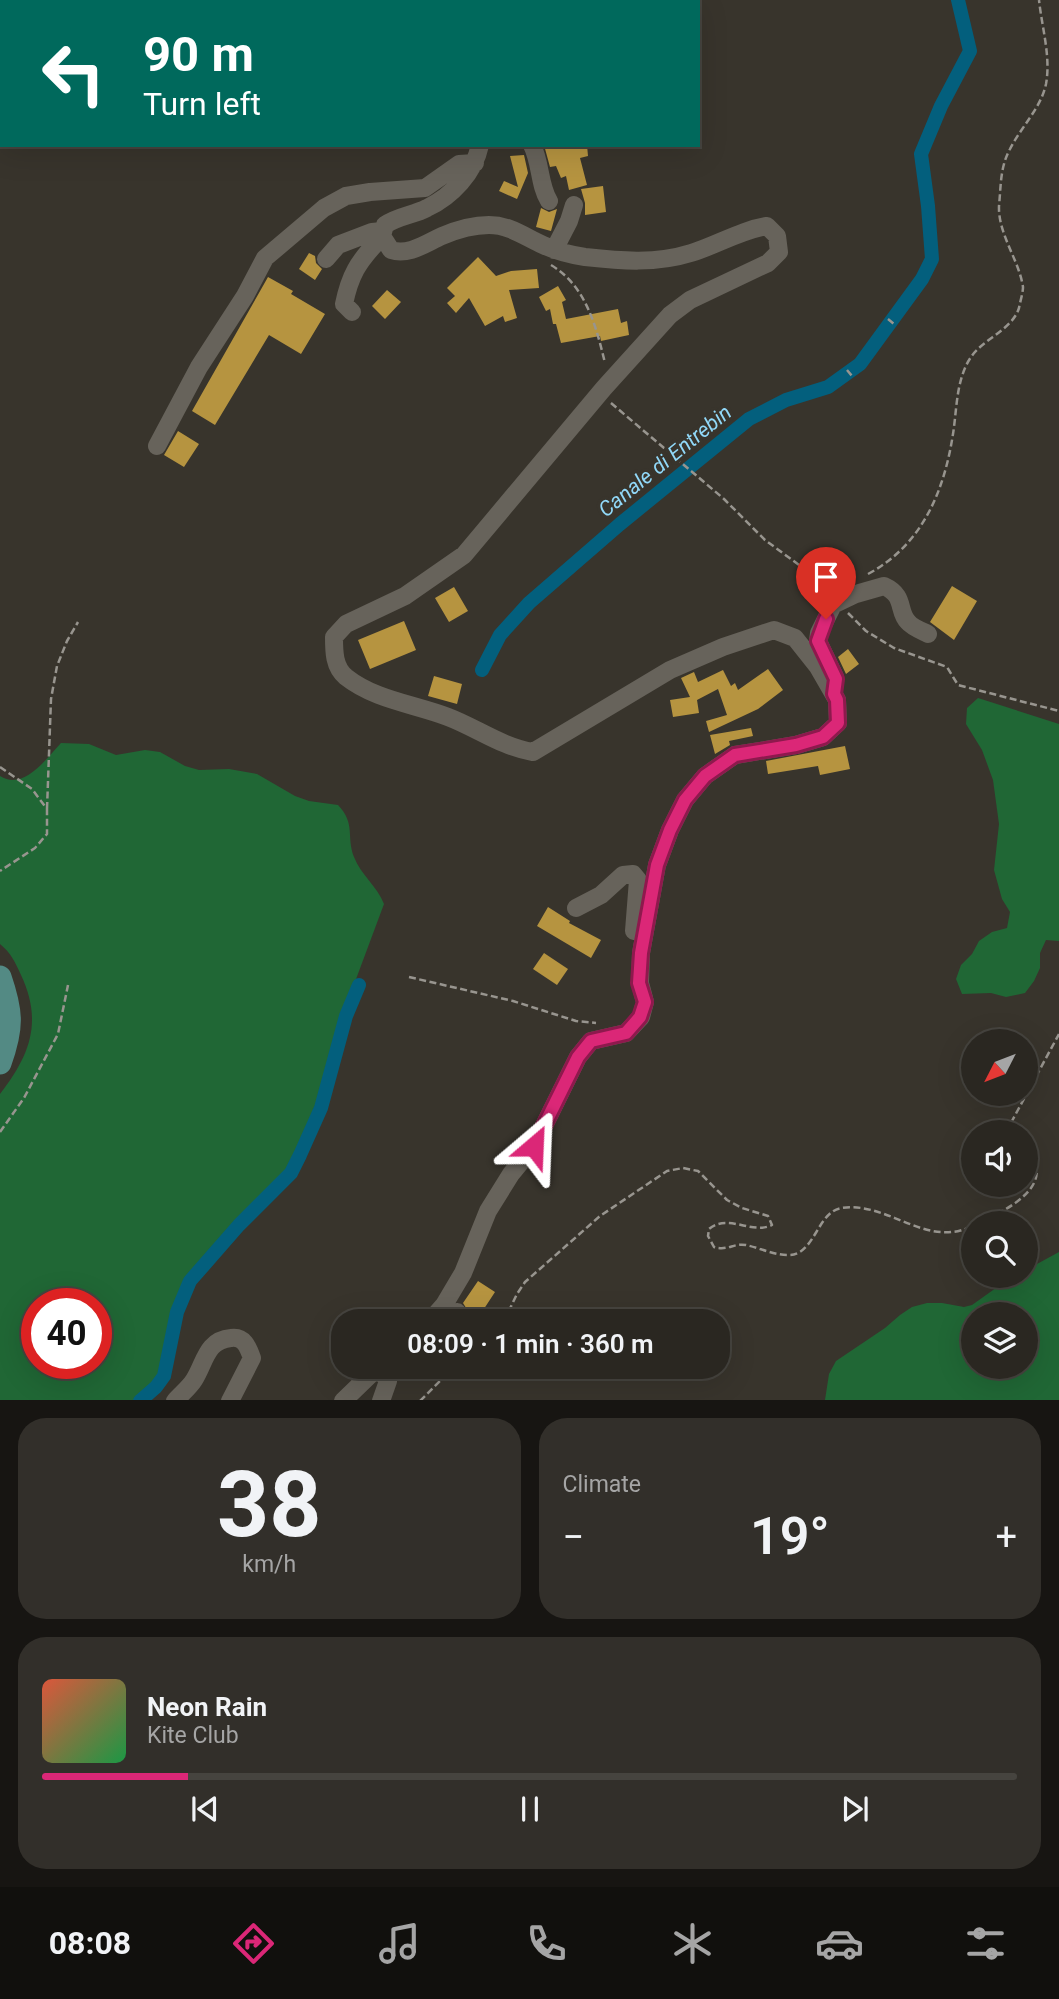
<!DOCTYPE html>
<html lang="en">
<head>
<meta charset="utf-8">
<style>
  :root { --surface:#2a2721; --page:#322f2a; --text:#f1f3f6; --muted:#a5a5a5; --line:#46443f; --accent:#db2777 }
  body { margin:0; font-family:Roboto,sans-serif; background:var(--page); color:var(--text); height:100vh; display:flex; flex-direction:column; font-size:26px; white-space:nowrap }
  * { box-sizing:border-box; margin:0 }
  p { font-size:23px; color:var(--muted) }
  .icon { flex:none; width:38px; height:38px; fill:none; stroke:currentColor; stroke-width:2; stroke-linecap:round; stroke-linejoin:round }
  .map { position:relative; height:1400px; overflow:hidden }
  .side { display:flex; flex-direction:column; gap:18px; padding:18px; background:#171512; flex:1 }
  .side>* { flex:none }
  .top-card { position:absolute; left:0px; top:0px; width:700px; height:147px; box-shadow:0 7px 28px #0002,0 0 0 2px var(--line); background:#00695c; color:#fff; overflow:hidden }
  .needle { width:46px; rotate:228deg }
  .tools { position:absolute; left:961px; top:1029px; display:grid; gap:14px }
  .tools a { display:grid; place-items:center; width:77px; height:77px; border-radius:50%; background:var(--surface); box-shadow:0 7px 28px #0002,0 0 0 2px var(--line); font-size:35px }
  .speed { position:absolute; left:21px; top:1288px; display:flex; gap:14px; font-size:35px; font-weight:700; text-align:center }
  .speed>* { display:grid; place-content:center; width:91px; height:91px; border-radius:50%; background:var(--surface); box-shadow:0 7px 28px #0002,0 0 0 2px var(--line); line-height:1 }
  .speed .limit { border:10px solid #d22; background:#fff; color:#111 }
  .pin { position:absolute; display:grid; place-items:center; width:60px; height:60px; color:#fff; margin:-72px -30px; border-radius:50% 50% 50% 0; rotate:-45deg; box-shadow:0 0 7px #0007 }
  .pin .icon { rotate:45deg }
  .me { position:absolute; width:77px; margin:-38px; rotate:26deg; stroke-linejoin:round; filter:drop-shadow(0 0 5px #0008) }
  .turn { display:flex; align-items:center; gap:24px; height:147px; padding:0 28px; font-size:32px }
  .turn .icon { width:91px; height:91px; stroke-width:2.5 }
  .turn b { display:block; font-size:49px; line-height:60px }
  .big { font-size:52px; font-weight:600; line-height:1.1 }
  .side .tile { flex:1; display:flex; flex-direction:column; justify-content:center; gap:10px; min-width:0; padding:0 24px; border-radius:28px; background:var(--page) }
  .side .dial { align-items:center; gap:0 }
  .dial b { font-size:91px; line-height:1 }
  .song { display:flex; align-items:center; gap:21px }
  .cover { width:84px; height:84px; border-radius:10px; background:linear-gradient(135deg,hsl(10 70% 55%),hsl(140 70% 35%)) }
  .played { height:7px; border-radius:4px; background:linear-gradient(90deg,var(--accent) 15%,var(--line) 15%) }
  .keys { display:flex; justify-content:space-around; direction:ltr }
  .heat { display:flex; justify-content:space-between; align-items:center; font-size:38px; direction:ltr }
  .side .tiles { flex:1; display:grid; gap:18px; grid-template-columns:1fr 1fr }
  .tile:last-child { grid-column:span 2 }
  .trip { position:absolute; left:331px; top:1309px; width:399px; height:70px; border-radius:28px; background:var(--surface); box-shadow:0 7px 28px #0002,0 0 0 2px var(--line); font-weight:600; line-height:70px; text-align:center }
  .dock { display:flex; height:112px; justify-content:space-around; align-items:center; background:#11100d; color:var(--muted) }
  .dock .icon { width:49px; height:49px }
  .dock .active { color:var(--accent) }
  .dock b { font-size:32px; color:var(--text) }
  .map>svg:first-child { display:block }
  .green { fill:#206735; fill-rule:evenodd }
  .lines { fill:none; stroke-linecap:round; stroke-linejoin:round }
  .canal { stroke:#035f7d; stroke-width:14 }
  .building { fill:#b69440 }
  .path { stroke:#98958f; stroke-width:2.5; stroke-dasharray:7 3.5; stroke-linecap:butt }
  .minor { stroke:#67635b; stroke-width:18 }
  .major { stroke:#538a84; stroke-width:23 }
  .route-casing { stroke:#8e194d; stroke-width:18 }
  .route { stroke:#db2777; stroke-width:12 }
  .labels { text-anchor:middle; stroke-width:7; stroke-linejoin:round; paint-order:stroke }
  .water-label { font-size:21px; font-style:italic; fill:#91d8f8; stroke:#38342c }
</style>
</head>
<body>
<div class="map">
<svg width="1059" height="1401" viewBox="0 0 1059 1401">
  <rect width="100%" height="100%" fill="#38342c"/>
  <!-- green -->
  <path class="green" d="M978 698 1059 724V941L1046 940 1040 953V968L1034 981 1025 993 1006 997 991 993 962 994 956 979 961 965 972 954 979 941 992 932 1007 928 1010 912 1002 899 994 870 999 824 993 780 982 750 966 724 967 708Z
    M61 743 89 744 116 755 145 750 160 752 185 766 199 770 229 769 257 774 295 796 309 801 338 805C356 824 346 836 354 857 361 875 377 886 384 904L346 1006 327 1076 289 1169 279 1183 254 1204 192 1275 180 1296 173 1318 160 1378 151 1389 134 1400H0V1094C30 1055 43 1022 21 975 15 962 11 953 0 944V776C24 791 46 759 61 743ZM37 1304H96V1363H37Z
    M1059 1252V1400H825L829 1374 836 1361 885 1328 900 1315 912 1307 927 1303H942L964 1307 972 1305 1010 1278 1013 1276H1026V1270ZM1026 1314V1367H973V1314Z"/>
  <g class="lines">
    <!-- canal -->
    <path class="canal" d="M482 670 500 635 529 603 620 524 749 419 786 400 828 387 860 364 922 279 932 259 928 206 921 154 941 106 970 51 958 0
      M140 1401 156 1387 164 1376 177 1312 190 1281 239 1225 291 1173 300 1155 321 1108 346 1016 359 985"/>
  </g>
  <!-- building -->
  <path class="building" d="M544 145H567L568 147 587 145 588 156 580 158 587 185 569 190 566 176 561 178 556 166 550 167Z
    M524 155 528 173 517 199 499 191 504 181 518 187 510 156Z
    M603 186 606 212 585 215V203L581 189Z
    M541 208 549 212 557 209 551 231 536 227Z
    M309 253 315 256 316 263 322 269 315 280 299 269Z
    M478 257 496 276 511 271 537 269 539 288 509 290 517 318 505 322 503 316 485 326 469 298 456 313 447 303 455 296 447 288Z
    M268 277 293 291 291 294 325 314 301 354 269 335 215 425 192 411Z
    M558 286 566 300 562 302 566 319 618 309 621 323 627 321 629 335 601 341 600 336 561 343 556 324H553L550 309 546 311 539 297Z
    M387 290 401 302 385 319 372 306Z
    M178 431 199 444 184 467 164 455Z
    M952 586 977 601 954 640 930 622Z
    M454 587 468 611 449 622 435 598Z
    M404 621 416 650 370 669 358 640Z
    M848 649 859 664 846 674 838 657Z
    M768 669 783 690 758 709 709 732 706 721 727 715 718 689 697 700 699 713 673 717 670 700 690 697 681 678 694 672 698 682 723 670 731 686 735 683 738 690Z
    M434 676 462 684 457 704 428 696Z
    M751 728 753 736 729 741 730 745 715 754 710 735Z
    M845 746 850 769 820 775 818 766 768 774 766 761Z
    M548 907 570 921 569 923 601 940 591 958 537 926Z
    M544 953 568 969 557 985 533 969Z
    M478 1281 495 1292 478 1318 468 1311 463 1303Z"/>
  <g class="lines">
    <!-- path -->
    <path class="path" d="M489 0 491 2
      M551 265C586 286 596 326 605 363
      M888 319 894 324
      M847 370 852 376
      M611 403 724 499 765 540 814 576 825 593
      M868 574C922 545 944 492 953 434 957 409 956 379 971 357 983 339 1012 330 1019 308 1020 302 1023 293 1023 287 1019 260 998 234 999 206 1001 186 1000 167 1010 149 1021 127 1041 108 1046 84 1051 57 1042 28 1039 0
      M848 613 866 631 894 648 947 667 958 685 1059 711
      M0 767 32 789 47 809V834L35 848 0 871
      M47 809 51 699 57 666 67 641 78 622
      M409 977 513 1001 576 1021 596 1023
      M0 1132 24 1098 58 1034 68 985
      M1006 1132 1059 1034
      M978 1223C1008 1210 1059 1184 1026 1149
      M504 1321 517 1294 525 1282 600 1216 667 1171 683 1168 698 1171 727 1200 742 1208 768 1216 772 1225C752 1235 728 1213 709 1229L708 1236 714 1247C728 1251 733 1243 746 1245 760 1248 773 1255 788 1255 815 1256 817 1211 842 1208 881 1202 915 1236 952 1232 959 1232 967 1228 973 1226
      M420 1401 454 1367"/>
    <!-- minor -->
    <path class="minor" d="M530 2 532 0
      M532 145C541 163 539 185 549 201
      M554 250 569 221 574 205
      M326 259 338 245 372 232 382 231
      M352 312 344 304C350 275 358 262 378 241H383
      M157 446 199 367 245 296 265 258 324 208 346 196 370 192 425 188 459 164 475 163
      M835 677 818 641 819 633 833 605 856 594 884 586C906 596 897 611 908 622 912 627 922 631 928 634
      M576 908 601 895 623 875 633 874 638 880 634 931
      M430 1321 444 1305 463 1273 488 1211 511 1174 534 1146 578 1057 591 1041 626 1033 641 1017 645 1002 640 983 641 953 657 865 670 830 685 800 705 776 735 755 796 745 823 737 838 723 837 700 818 667 795 638 774 630 723 647 670 670 533 752C502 747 477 728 448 717 414 704 375 700 346 677 334 667 334 652 334 637L346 624 405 596 464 555 604 388 670 315 690 300 768 263 779 252 777 236 767 226C741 230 717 245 691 253 656 264 621 261 585 257 571 255 556 251 543 245 525 237 510 225 489 225 473 225 456 230 442 236 426 243 409 256 391 250L382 236 385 225C398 216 414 215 427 208 452 196 474 173 480 145
      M447 1321 457 1312
      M175 1401C181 1394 189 1388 194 1380 205 1363 206 1340 231 1338 244 1336 248 1347 252 1358L230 1401
      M343 1401 373 1372C382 1372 384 1374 388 1381L381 1401"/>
    <!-- major -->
    <path class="major" d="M0 977C12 1012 13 1027 0 1063"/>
  </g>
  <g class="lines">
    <defs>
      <path id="route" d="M534 1146 578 1057 591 1041 626 1033 640 1017 645 1002 639 983 641 953 657 865 670 830 685 800 705 776 735 755 796 745 823 737 838 723 837 700 834 694 836 679 818 641 826 619"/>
    </defs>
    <!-- route casing -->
    <use href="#route" class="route-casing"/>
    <!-- route -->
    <use href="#route" class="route"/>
  </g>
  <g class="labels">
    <!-- water labels -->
    <g class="water-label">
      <text transform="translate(665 461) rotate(-39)" y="7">Canale di Entrebin</text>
    </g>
  </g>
</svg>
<div class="tools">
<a><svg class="needle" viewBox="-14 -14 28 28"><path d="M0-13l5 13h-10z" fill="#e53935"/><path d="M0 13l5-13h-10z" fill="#a5a5a5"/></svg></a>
<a><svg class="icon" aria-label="sound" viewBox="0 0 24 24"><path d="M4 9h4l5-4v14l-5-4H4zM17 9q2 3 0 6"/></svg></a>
<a><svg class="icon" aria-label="search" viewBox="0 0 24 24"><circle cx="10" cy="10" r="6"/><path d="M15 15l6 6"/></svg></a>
<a><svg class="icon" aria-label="layers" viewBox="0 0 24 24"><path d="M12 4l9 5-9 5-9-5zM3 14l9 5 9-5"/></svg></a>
</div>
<div class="speed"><div class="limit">40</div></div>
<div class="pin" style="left:826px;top:619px;background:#d93025"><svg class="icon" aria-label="arrive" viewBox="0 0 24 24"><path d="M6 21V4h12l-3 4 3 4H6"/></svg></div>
<svg class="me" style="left:534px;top:1146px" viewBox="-20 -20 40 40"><path d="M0-17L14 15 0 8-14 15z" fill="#db2777" stroke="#fff" stroke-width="4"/></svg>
<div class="trip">08:09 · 1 min · 360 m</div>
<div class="top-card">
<div class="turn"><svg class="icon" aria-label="left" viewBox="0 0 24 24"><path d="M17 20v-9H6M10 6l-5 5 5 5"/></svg><div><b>90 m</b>Turn left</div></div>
</div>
</div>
<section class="side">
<div class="tiles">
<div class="tile dial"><b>38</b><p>km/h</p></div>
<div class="tile"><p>Climate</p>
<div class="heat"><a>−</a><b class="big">19°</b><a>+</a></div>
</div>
<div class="tile">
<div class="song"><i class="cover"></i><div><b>Neon Rain</b><p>Kite Club</p></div></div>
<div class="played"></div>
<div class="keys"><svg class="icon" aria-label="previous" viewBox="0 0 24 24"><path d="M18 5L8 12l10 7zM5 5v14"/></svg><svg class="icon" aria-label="pause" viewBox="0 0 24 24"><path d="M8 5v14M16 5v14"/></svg><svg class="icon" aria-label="next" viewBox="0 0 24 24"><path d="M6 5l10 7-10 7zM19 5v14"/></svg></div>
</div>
</div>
</section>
<nav class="dock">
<b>08:08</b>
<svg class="icon active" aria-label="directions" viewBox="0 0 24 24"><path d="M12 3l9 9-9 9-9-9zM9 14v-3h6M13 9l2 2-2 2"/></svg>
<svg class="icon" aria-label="music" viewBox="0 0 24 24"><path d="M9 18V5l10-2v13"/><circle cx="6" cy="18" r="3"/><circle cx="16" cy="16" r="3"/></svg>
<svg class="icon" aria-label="phone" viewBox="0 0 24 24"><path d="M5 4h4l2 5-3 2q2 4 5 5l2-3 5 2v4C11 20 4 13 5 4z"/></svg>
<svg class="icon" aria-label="climate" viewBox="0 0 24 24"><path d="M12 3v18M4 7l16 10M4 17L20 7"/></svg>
<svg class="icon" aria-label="car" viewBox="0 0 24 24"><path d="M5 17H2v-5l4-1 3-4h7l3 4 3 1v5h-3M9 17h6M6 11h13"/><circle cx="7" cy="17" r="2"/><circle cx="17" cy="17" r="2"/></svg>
<svg class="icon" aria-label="filters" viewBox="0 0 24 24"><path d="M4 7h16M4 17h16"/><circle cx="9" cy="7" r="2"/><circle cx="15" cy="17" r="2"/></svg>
</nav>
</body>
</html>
